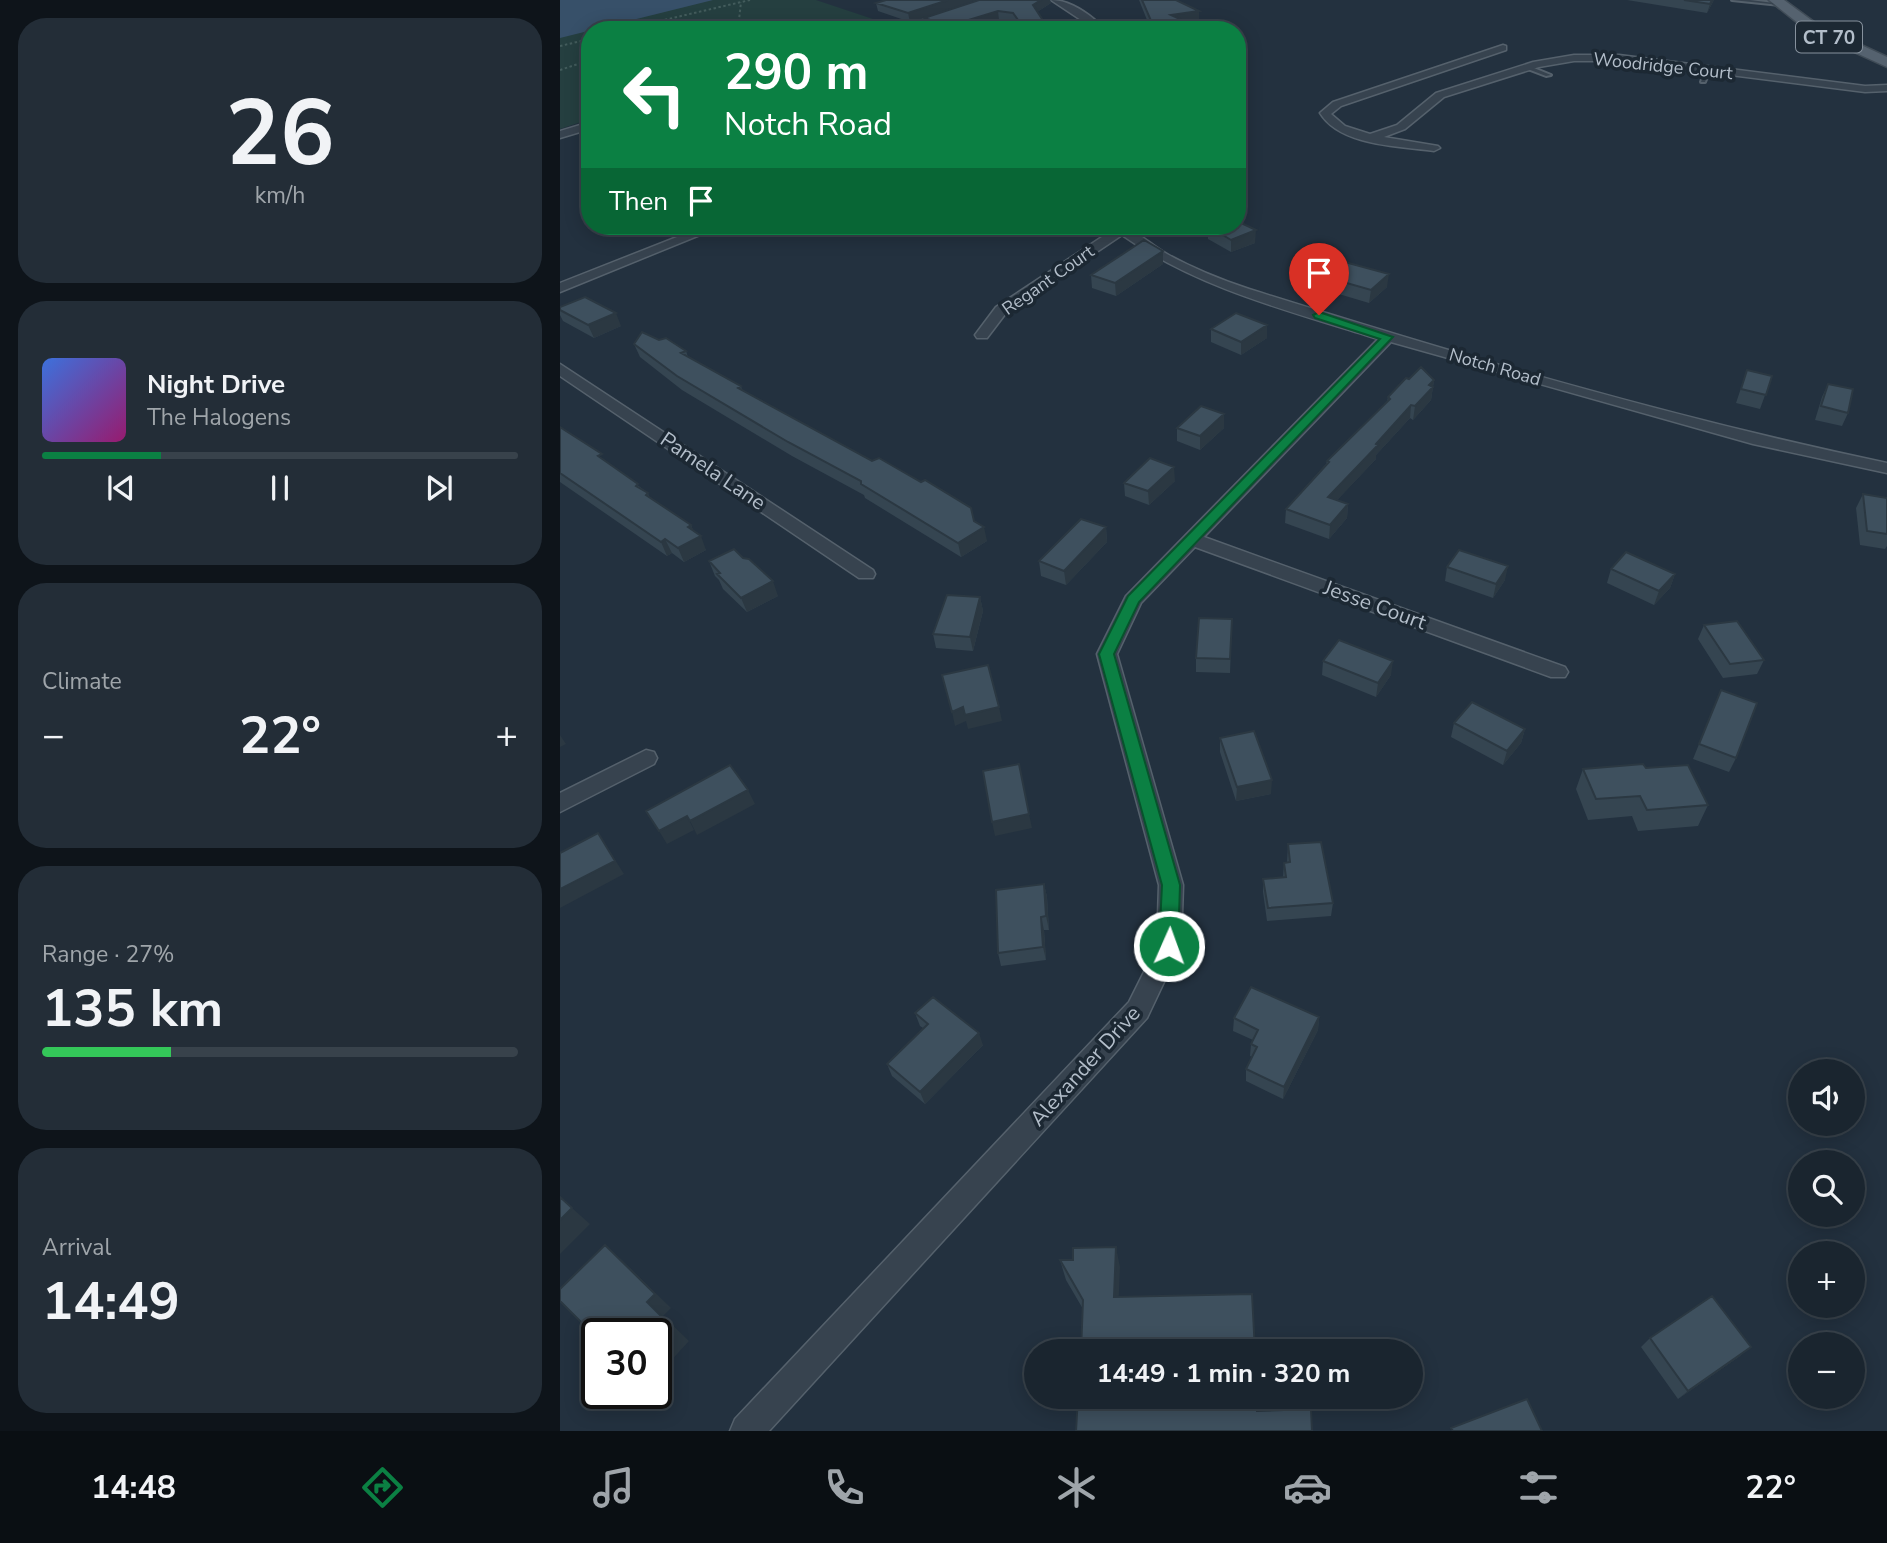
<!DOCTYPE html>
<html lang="en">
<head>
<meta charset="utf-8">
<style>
  :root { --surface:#1a252f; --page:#232d37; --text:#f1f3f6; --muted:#9fa5aa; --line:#38424b; --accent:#0b8043 }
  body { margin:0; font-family:"Nunito Sans",sans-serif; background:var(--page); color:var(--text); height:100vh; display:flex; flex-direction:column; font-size:26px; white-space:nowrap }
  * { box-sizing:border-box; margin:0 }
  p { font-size:23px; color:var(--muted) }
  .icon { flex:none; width:38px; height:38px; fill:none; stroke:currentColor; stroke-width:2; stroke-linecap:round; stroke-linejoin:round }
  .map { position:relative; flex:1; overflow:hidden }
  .panel { display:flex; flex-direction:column; gap:18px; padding:18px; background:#0e141a; width:560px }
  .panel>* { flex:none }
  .top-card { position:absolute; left:21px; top:21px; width:665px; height:214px; border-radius:28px; box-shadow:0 4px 18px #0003,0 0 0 2px var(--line); background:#0b8043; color:#fff; overflow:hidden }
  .controls { position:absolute; left:1228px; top:1059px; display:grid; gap:14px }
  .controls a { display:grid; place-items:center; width:77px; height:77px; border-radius:50%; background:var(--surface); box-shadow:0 4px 18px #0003,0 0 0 2px var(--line); font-size:35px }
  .speed { position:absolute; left:21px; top:1318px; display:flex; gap:14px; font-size:35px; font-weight:700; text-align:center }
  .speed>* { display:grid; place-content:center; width:91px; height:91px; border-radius:50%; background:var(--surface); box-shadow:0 4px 18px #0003,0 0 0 2px var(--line); line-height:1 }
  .speed .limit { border:4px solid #111; border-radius:10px; background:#fff; color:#111 }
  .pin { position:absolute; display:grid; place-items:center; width:60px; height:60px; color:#fff; margin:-72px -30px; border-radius:50% 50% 50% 0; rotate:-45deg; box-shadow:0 0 7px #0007 }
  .pin .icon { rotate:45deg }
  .me { position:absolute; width:77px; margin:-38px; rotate:2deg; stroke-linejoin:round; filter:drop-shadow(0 0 5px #0008) }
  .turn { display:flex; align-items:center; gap:24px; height:147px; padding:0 28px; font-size:32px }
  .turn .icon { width:91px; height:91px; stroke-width:2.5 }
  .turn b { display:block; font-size:49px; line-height:60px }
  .then { display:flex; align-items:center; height:66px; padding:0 28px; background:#0003; gap:14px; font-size:26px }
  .big { font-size:52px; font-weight:700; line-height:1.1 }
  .panel .tile { flex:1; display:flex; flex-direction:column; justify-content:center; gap:10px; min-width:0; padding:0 24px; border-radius:28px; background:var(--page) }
  .panel .dial { align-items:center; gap:0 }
  .dial b { font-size:91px; line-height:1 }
  .song { display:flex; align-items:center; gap:21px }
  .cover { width:84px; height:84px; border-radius:10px; background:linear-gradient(135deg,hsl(220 70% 55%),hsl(320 70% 35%)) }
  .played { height:7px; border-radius:4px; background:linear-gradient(90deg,var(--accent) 25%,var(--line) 25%) }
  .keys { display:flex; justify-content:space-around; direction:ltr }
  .heat { display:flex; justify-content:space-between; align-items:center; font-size:38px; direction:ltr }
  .charge { height:10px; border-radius:5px; background:linear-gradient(90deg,#34c759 27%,var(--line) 0) }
  .trip { position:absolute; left:464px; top:1339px; width:399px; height:70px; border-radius:35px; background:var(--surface); box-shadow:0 4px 18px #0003,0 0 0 2px var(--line); font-weight:700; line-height:70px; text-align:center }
  .tabs { display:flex; height:112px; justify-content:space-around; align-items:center; background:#0a0f13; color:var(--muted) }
  .tabs .icon { width:49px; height:49px }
  .tabs .active { color:var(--accent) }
  .tabs b { font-size:32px; color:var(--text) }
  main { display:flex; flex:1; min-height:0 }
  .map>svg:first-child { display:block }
  .green { fill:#253f40 }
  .water { fill:#375069 }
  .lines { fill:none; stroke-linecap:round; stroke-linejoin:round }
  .service-casing { stroke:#55616c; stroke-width:4 }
  .minor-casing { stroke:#55616c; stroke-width:3 }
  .primary-casing { stroke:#404c57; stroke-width:3 }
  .path { stroke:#435c5c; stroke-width:2; stroke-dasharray:2.5 2.5; stroke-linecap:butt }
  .service { fill:#37434f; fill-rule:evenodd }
  .minor { fill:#37434f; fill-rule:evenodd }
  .primary { fill:#55626f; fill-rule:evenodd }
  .wall { fill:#354551 }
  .shaded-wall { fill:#2b3842 }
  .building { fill:#3e505e; stroke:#2b3842; stroke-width:2 }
  .route { fill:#0b8043; stroke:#07532c; stroke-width:2 }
  .labels { text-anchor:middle; stroke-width:7; stroke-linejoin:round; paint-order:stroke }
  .far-street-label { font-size:18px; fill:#b3beca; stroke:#1c2833 }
  .shield { fill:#1c2833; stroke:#86919d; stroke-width:2 }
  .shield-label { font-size:19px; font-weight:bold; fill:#b3beca }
  .street-label { font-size:21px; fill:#b3beca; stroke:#1c2833 }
</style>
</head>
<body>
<main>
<section class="panel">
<div class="tile dial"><b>26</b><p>km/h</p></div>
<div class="tile">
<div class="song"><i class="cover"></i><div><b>Night Drive</b><p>The Halogens</p></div></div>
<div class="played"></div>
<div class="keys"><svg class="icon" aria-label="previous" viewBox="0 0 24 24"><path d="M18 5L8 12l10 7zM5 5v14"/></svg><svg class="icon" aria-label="pause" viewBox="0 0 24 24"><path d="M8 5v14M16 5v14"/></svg><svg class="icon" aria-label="next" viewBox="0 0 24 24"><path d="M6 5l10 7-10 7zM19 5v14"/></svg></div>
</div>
<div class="tile"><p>Climate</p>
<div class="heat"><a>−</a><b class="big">22°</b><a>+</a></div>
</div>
<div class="tile"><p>Range · 27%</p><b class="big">135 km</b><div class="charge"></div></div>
<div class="tile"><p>Arrival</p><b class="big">14:49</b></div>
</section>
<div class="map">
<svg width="1327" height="1431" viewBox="0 0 1327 1431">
  <rect width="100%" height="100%" fill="#23313f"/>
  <!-- green -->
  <path class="green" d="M0 0H256L334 26 322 30H30V119L0 129Z"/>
  <!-- water -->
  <path class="water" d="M0 0H153L0 38Z"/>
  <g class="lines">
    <defs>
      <path id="service" d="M1172 0H1190L1223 4 1221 5Z
        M965 66H969L991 75 986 76 965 68Z
        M1146 68 1150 69 1145 82H1141Z"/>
      <path id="minor" d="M424 0H437L346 30H332Z
        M491 0C511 0 532 16 546 30H536Z
        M943 45 946 46V50L781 106 771 114 785 126 810 134 837 125 876 93 973 62 1014 55H1059L1305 86 1327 85V91L1305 92 1059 61H1014L979 67 884 97 845 129 824 137 878 146 880 148 874 151C839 146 780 146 760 113L773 102Z
        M30 122V129L0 138V131Z
        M145 226H162L0 292V283Z
        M552 226C575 226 587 243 607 254 632 268 662 280 689 289 899 355 1112 418 1327 463V473L1193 444 831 342 644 537 1005 667 1008 672 1005 677H991L635 547 581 603 557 654 623 885 621 946 587 1018 209 1431H170L175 1419 569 1002 597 946 599 885 537 654 566 596 818 339C730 311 639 289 562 235L446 313 427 338H417L415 335 436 307 554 229Z
        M0 364 313 570 315 574 313 578H299L0 376Z
        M86 750 94 752 97 758 94 764 0 812V793Z"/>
      <path id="primary" d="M1209 0H1224L1258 25 1327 57V67L1248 31Z"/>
    </defs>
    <!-- service casing -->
    <use href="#service" class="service-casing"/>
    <!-- minor casing -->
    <use href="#minor" class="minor-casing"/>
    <!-- primary casing -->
    <use href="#primary" class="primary-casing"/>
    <!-- path -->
    <path class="path" d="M61 30 190 0
      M133 30 179 20 181 2
      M0 46 30 39
      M0 70 30 60"/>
    <!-- service -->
    <use href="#service" class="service"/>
    <!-- minor -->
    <use href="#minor" class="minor"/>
    <!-- primary -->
    <use href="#primary" class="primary"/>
  </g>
  <!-- wall -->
  <path class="wall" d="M326 0H416L350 22 318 11 316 3Z
    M419 0H490L491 3 477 12 485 30H459L454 21 439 20 407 30H375L365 26 364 18Z
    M579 0H616L639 11V20L626 22 633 30H591Z
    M1067 0H1154L1147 13Z
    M614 226H629V227L622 233Z
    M648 226 695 243 671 252 648 239Z
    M603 264 556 296 532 288 531 275Z
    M762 276 827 287 809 303 762 289Z
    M0 307 61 326 34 338 3 321 0 315Z
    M707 325V338L681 355 651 342V329Z
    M99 340 126 351 128 357 181 386 182 390 414 521 427 541 401 557 305 498 304 495 232 456 122 390 80 357 74 344Z
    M1187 370 1212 376 1200 409 1176 403Z
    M849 379 874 380 871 400 853 420 850 418 816 455V459L777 500 788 504 787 518 769 539 725 523 726 509 766 464 767 461 827 402 828 397Z
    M1268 384 1288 413 1282 426 1255 420 1262 397Z
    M0 427 88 493 89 497 131 525 133 530 146 550 124 562 112 553 107 556 0 482Z
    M617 428H664L640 450 617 441Z
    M615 481 589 505 565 496 564 483Z
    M1303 494 1327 498V546L1325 549 1300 545 1296 508Z
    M546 527 547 542 506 585 481 576 479 561Z
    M183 558 218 596 187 612 163 589 159 580 155 576 149 561Z
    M887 567 945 580 933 598 885 581Z
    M1051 569 1115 574 1110 588 1094 605 1047 583Z
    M420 597 423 611 413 651 376 648 373 634Z
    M672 619 670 673 636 672V658Z
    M1144 625 1204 660 1197 674 1163 678 1138 639Z
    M763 661 831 675 816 697 762 675Z
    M1161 690 1176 758 1169 772 1133 759Z
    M894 723 965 729 961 743 943 765 891 737Z
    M660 738 711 794 676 801 660 752Z
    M1086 768 1148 805 1138 826 1078 831 1072 816 1028 820 1016 789 1023 769Z
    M728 844 773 903 771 916 707 921 703 892V879L723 877 724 863H727Z
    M484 884 487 897 489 930H484L486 960 441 966 438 953Z
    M355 1013 423 1045 365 1104 332 1076 327 1064 363 1028 360 1026Z
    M759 1017 758 1030 723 1099 686 1081V1069L692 1057 690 1056 691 1044 693 1040 673 1031 674 1018Z
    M500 1260H513L560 1267 523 1309 506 1280Z
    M1090 1338 1190 1347 1180 1356 1118 1399 1081 1347Z"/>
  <!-- shaded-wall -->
  <path class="shaded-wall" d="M388 0H416L350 22 348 13Z
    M481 0H490L491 3 474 14 473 5Z
    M1152 0H1154L1147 13 1150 4Z
    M438 11 439 20 407 30H390L389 26Z
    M639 11V20L611 24V15Z
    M484 22 485 30H461V24Z
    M633 25V30H613Z
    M622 226H629V227L622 233Z
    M696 230 695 243 671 252V240Z
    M603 251V264L556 296 555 283Z
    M829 274 827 287 809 303 811 290Z
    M56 313 61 326 34 338 28 325Z
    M707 325V338L681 355V342Z
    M874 380 871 400 853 420 855 406 869 385Z
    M851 405 850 418 816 455V459L767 511 768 497Z
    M664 414V428L640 450V436Z
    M614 467 615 481 589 505 588 491Z
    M788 504 787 518 769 539 770 525Z
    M131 525 136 538 141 536 146 550 124 562 118 548 128 527Z
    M424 527 427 541 401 557 398 543Z
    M546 527 547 542 506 585 504 571Z
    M105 539 112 553 107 556 101 542Z
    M948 566 945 580 933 598 936 584Z
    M1115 574 1110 588 1094 605 1099 591Z
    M213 581 218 596 187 612 181 598Z
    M420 597 423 611 413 651 410 637Z
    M833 661 831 675 816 697 818 683Z
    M403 707H439L442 721 408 729 406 721 395 726 392 712Z
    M965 729 961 743 943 765 947 751Z
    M0 735 6 744 0 747Z
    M712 780 711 794 676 801 677 787Z
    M188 790 195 804 137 835 130 821Z
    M469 814 472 828 435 836 432 822Z
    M127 816 134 830 107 844 99 831Z
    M38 833 64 874 0 908V889Z
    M484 884 487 897 489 930 486 916Z
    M481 917 484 930 486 960 483 947Z
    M759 1017 758 1030 723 1099 724 1087Z
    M419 1033 423 1045 365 1104 360 1092Z
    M12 1208 30 1224 0 1254V1220Z
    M45 1245 62 1260 111 1308 103 1316 129 1341 96 1377V1346Z
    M556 1247 560 1267 558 1315 554 1297Z
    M1191 1347 1180 1356 1118 1399 1128 1391Z"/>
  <!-- building -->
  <path class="building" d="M326 0H388L348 13 316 3Z
    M419 0H481L473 5 484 22 461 24 453 13 438 11 389 26 364 18Z
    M582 0H616L639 11 611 15 633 25 613 30H595Z
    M1124 0H1152L1150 4Z
    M677 221 696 230 671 240 648 226H677Z
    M584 240 603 251 555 283 531 275Z
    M781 261 829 274 811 290 762 276Z
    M25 297 56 313 28 325 0 310V307Z
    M676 313 707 325 681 342 651 329Z
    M82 332 99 340 106 338 126 351 121 353 181 386 178 388 312 461 319 458 361 482 365 480 411 508 414 521 424 527 398 543 301 484V481L228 442 117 376 74 344Z
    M861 367 874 380 869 385 873 387 855 406 851 405 816 444 818 445 768 497 788 504 770 525 726 509 769 462 767 461 830 399 828 397 846 378 849 379Z
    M1187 370 1212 376 1206 395 1181 389Z
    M1268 384 1293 389 1288 413 1261 406Z
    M641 406 664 414 640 436 617 428Z
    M0 427 42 454 38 456 78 484 76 486 88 493 86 495 131 525 128 527 141 536 118 548 105 539 101 542 0 473Z
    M590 458 614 467 588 491 564 483Z
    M1303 494 1327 498V534L1307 531Z
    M521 519 546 527 504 571 479 561Z
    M174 549 183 558 189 559 213 581 181 598 157 574 160 573 149 561Z
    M899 550 948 566 936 584 887 567Z
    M1066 552 1115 574 1099 591 1051 569Z
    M387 595 420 597 410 637 373 634Z
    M639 618 672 619 670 659 636 658Z
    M1177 621 1204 660 1170 664 1144 625Z
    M779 640 833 661 818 683 763 661Z
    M428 665 439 707 405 715 403 707 392 712 382 675Z
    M1161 690 1197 703 1176 758 1139 744Z
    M912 702 965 729 947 751 894 723Z
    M694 731 712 780 677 787 660 738Z
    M459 764 469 814 432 822 423 771Z
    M1083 764 1086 768 1128 765 1148 805 1087 810 1080 796 1036 799 1023 769Z
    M170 765 188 790 130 821 127 816 99 831 86 811Z
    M38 833 55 861 0 889V853Z
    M761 842 773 903 708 908 703 879 726 877 724 863 730 862 728 844Z
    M484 884 486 916 481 917 483 947 438 953 436 890Z
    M691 987 759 1017 724 1087 686 1069 697 1047 691 1044 698 1030 674 1018Z
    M373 997 419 1033 360 1092 327 1064 368 1024 355 1013Z
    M0 1197 12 1208 0 1220Z
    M45 1245 95 1294 87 1302 113 1328 96 1346V1334H37V1338L0 1301V1289Z
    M556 1247 554 1297 692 1294 695 1351H521L523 1300 500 1260H513V1248Z
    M1152 1296 1191 1347 1128 1391 1090 1338Z
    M518 1396H696L697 1411 751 1409 752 1431H516Z
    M967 1399 982 1431H893L891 1428Z"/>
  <!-- route -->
  <path class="route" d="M759 312 833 337 579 602 554 654 620 885 618 946 616 952 609 954 602 952 599 946 602 885 539 654 568 596 820 339 755 318 753 315Z"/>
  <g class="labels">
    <!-- far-street labels -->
    <g class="far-street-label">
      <text transform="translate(1103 66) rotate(6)" y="6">Woodridge Court</text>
      <text transform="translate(488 280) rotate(-35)" y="6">Regant Court</text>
      <text transform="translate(935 367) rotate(16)" y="6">Notch Road</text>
    </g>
    <!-- shield labels -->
    <rect class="shield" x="1236" y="21.5" width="66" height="31" rx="5"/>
    <g class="shield-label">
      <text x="1269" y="44">CT 70</text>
    </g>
    <!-- street labels -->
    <g class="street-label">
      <text transform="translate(153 471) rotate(34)" y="7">Pamela Lane</text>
      <text transform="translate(815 605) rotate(20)" y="7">Jesse Court</text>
      <text transform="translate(525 1066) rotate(-48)" y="7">Alexander Drive</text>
    </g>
  </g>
</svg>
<div class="controls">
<a><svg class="icon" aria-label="sound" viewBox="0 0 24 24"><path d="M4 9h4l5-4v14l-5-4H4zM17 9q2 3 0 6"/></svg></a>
<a><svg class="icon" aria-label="search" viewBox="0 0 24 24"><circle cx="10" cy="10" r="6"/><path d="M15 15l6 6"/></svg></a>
<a>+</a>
<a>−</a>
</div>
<div class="speed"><div class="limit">30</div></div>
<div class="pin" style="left:759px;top:315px;background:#d93025"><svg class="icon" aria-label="arrive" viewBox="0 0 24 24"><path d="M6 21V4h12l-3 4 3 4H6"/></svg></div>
<svg class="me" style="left:609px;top:946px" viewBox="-20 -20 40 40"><circle r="17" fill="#0b8043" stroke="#fff" stroke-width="3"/><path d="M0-11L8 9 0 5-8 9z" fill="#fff"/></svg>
<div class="trip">14:49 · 1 min · 320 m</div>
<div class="top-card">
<div class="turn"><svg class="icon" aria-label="left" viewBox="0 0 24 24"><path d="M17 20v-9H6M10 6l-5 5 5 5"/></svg><div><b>290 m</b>Notch Road</div></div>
<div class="then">Then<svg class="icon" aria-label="arrive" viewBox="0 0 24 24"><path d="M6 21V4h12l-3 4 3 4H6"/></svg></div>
</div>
</div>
</main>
<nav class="tabs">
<b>14:48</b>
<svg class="icon active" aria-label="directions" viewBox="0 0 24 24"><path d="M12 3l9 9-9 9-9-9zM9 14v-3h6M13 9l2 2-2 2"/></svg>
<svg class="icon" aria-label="music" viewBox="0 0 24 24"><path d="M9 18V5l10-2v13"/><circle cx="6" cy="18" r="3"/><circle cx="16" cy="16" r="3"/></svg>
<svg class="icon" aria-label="phone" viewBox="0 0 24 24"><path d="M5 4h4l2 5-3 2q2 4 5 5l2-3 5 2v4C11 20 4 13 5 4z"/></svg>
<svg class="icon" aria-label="climate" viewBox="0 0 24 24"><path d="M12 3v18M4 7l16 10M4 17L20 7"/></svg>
<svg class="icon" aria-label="car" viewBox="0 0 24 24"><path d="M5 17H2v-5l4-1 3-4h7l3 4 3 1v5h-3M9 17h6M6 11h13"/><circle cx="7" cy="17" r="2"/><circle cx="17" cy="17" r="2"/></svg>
<svg class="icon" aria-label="filters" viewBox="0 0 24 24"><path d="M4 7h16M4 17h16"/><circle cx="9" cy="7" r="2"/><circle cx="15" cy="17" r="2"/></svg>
<b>22°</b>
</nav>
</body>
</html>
